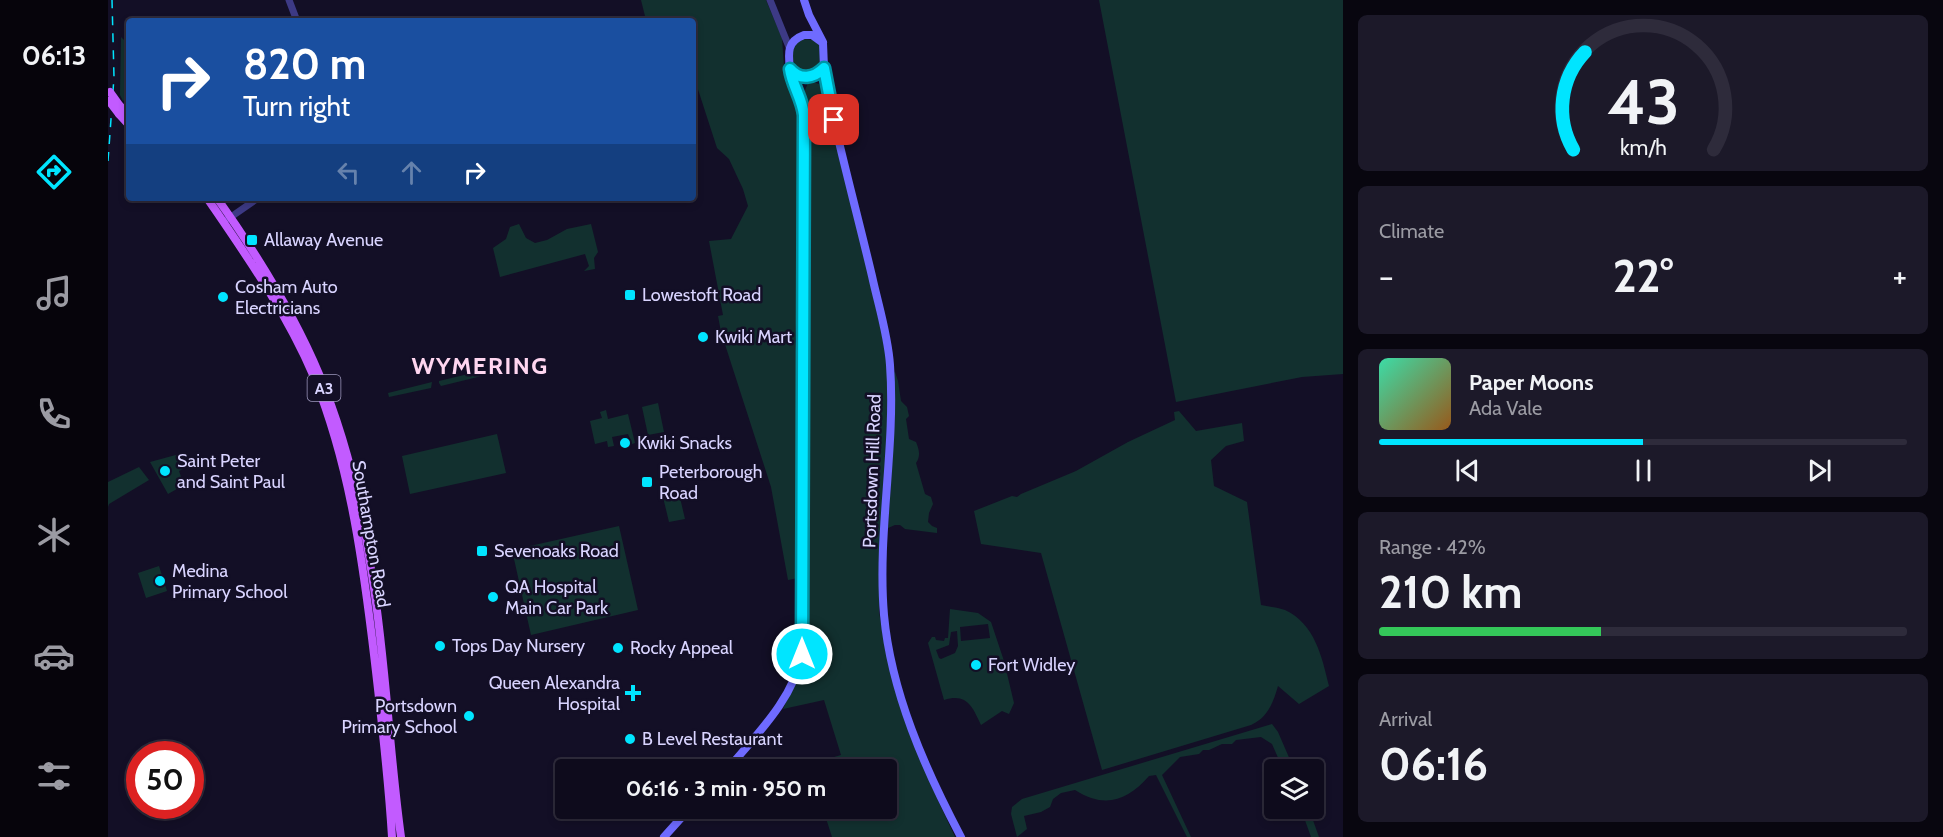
<!DOCTYPE html>
<html lang="en">
<head>
<meta charset="utf-8">
<style>
  :root { --surface:#0e0b1c; --page:#1c1929; --text:#f1f3f6; --muted:#9b9ba3; --line:#2e2b3b; --accent:#00e5ff }
  body { margin:0; font-family:Cabin,sans-serif; background:var(--page); color:var(--text); height:100vh; display:flex; flex-direction:column; font-size:22px; white-space:nowrap }
  * { box-sizing:border-box; margin:0 }
  p { font-size:20px; color:var(--muted) }
  .icon { flex:none; width:33px; height:33px; fill:none; stroke:currentColor; stroke-width:2; stroke-linecap:round; stroke-linejoin:round }
  .map { position:relative; flex:1; overflow:hidden }
  .drawer { display:flex; flex-direction:column; gap:15px; padding:15px; background:#08060f; width:600px }
  .drawer>* { flex:none }
  .guide { position:absolute; left:18px; top:18px; width:570px; height:183px; border-radius:6px; box-shadow:0 3px 9px #0003,0 0 0 2px var(--line); background:#1a4fa0; color:#fff; overflow:hidden }
  .fabs { position:absolute; left:1156px; top:759px; display:grid; gap:12px }
  .fabs a { display:grid; place-items:center; width:60px; height:60px; border-radius:6px; background:var(--surface); box-shadow:0 3px 9px #0003,0 0 0 2px var(--line); font-size:30px }
  .speed { position:absolute; left:18px; top:741px; display:flex; gap:12px; font-size:30px; font-weight:700; text-align:center }
  .speed>* { display:grid; place-content:center; width:78px; height:78px; border-radius:50%; background:var(--surface); box-shadow:0 3px 9px #0003,0 0 0 2px var(--line); line-height:1 }
  .speed .limit { border:9px solid #d22; background:#fff; color:#111 }
  .pin { position:absolute; display:grid; place-items:center; width:51px; height:51px; color:#fff; margin:-26px; border-radius:12px; box-shadow:0 3px 9px #0006 }
  .me { position:absolute; width:66px; margin:-33px; rotate:0deg; stroke-linejoin:round; filter:drop-shadow(0 0 4px #0008) }
  .turn { display:flex; align-items:center; gap:21px; height:126px; padding:0 18px; font-size:27px }
  .turn .icon { width:78px; height:78px; stroke-width:2.5 }
  .turn b { display:block; font-size:42px; line-height:51px }
  .lanes { display:flex; align-items:center; height:57px; padding:0 18px; background:#0003; justify-content:center; gap:30px; direction:ltr }
  .lanes .off { opacity:.35 }
  .big { font-size:45px; font-weight:700; line-height:1.1 }
  .drawer .card { flex:1; display:flex; flex-direction:column; justify-content:center; gap:9px; min-width:0; padding:0 21px; border-radius:9px; background:var(--page) }
  .drawer .dial { align-items:center; gap:0 }
  .dial svg { height:156px; overflow:visible; fill:none; stroke:var(--line); stroke-width:7; stroke-linecap:round; text-anchor:middle }
  .dial text { fill:var(--text); stroke:none }
  .song { display:flex; align-items:center; gap:18px }
  .cover { width:72px; height:72px; border-radius:9px; background:linear-gradient(135deg,hsl(160 70% 55%),hsl(30 70% 35%)) }
  .played { height:6px; border-radius:3px; background:linear-gradient(90deg,var(--accent) 50%,var(--line) 50%) }
  .keys { display:flex; justify-content:space-around; direction:ltr }
  .heat { display:flex; justify-content:space-between; align-items:center; font-size:33px; direction:ltr }
  .charge { height:9px; border-radius:4px; background:linear-gradient(90deg,#34c759 42%,var(--line) 0) }
  .trip { position:absolute; left:447px; top:759px; width:342px; height:60px; border-radius:6px; background:var(--surface); box-shadow:0 3px 9px #0003,0 0 0 2px var(--line); font-weight:700; line-height:60px; text-align:center }
  main { display:flex; flex:1; min-height:0 }
  .menu { display:flex; flex-direction:column; width:108px; justify-content:space-around; align-items:center; background:#06040b; color:var(--muted) }
  .menu .icon { width:42px; height:42px }
  .menu .selected { color:var(--accent) }
  .menu b { font-size:27px; color:var(--text) }
  .map>svg:first-child { display:block }
  .green { fill:#12302f; fill-rule:evenodd }
  .lines { fill:none; stroke-linecap:round; stroke-linejoin:round }
  .tertiary { stroke:#3d3a85; stroke-width:7 }
  .secondary { stroke:#6f6bff; stroke-width:8 }
  .primary { stroke:#c25bff; stroke-width:8 }
  .rail { stroke:#00e5ff; stroke-width:1.5; stroke-dasharray:9 8; stroke-linecap:butt }
  .primary-bridge { stroke:#c25bff; stroke-width:8 }
  .route-casing { stroke:#0095a6; stroke-width:15 }
  .route { stroke:#00e5ff; stroke-width:10 }
  .poi-dot { fill:#00e5ff; stroke:#130f26; stroke-width:2 }
  .labels { text-anchor:middle; stroke-width:5; stroke-linejoin:round; paint-order:stroke }
  .shield { fill:#130f26; stroke:#9e99be; stroke-width:1.5 }
  .shield-label { font-size:16px; font-weight:bold; fill:#d9d4ff }
  .poi-label { font-size:18px; fill:#d9d4ff; stroke:#130f26; text-anchor:start }
  .street-label { font-size:18px; fill:#d9d4ff; stroke:#130f26 }
  .district-label { font-size:24px; font-weight:bold; letter-spacing:1.5px; fill:#ffd6f0; stroke:#130f26 }
</style>
</head>
<body>
<main>
<nav class="menu">
<b>06:13</b>
<svg class="icon selected" aria-label="directions" viewBox="0 0 24 24"><path d="M12 3l9 9-9 9-9-9zM9 14v-3h6M13 9l2 2-2 2"/></svg>
<svg class="icon" aria-label="music" viewBox="0 0 24 24"><path d="M9 18V5l10-2v13"/><circle cx="6" cy="18" r="3"/><circle cx="16" cy="16" r="3"/></svg>
<svg class="icon" aria-label="phone" viewBox="0 0 24 24"><path d="M5 4h4l2 5-3 2q2 4 5 5l2-3 5 2v4C11 20 4 13 5 4z"/></svg>
<svg class="icon" aria-label="climate" viewBox="0 0 24 24"><path d="M12 3v18M4 7l16 10M4 17L20 7"/></svg>
<svg class="icon" aria-label="car" viewBox="0 0 24 24"><path d="M5 17H2v-5l4-1 3-4h7l3 4 3 1v5h-3M9 17h6M6 11h13"/><circle cx="7" cy="17" r="2"/><circle cx="17" cy="17" r="2"/></svg>
<svg class="icon" aria-label="filters" viewBox="0 0 24 24"><path d="M4 7h16M4 17h16"/><circle cx="9" cy="7" r="2"/><circle cx="15" cy="17" r="2"/></svg>
</nav>
<div class="map">
<svg width="1235" height="837" viewBox="0 0 1235 837">
  <rect width="100%" height="100%" fill="#130f26"/>
  <!-- green -->
  <path class="green" d="M533 0H658L674 38 676 67 691 113V272L687 341 691 380 690 578 680 580 663 487 613 332 610 316 615 315 601 241 623 239 640 206 635 189 621 159 609 148 585 74V21H523L537 16Z
    M991 0H1235V374L1194 377 1068 402Z
    M13 37 21 45C21 67 13 74 21 96L15 101 12 95Z
    M694 39 705 40 713 46V67L706 74 692 73 687 69C683 57 683 45 694 39Z
    M702 81 711 84 718 100 755 250 774 335 779 365 780 405 771 612 778 653 828 796 847 837H724L715 809 778 808V770L703 769 702 764 733 755 716 700 675 709 696 662 700 114C697 101 693 92 702 81Z
    M411 224 418 238 427 243 439 240 459 229 483 224 490 252 486 258 487 269 476 271 481 266 477 254 392 277 385 248 398 239 402 227Z
    M377 370 378 375 333 386 331 383V381Z
    M787 372 790 381 793 401 799 407 801 416 798 419 801 439 808 442C811 449 813 456 808 463L817 494 823 497 825 504 821 513 820 522 824 526 829 528V533L797 529 792 525H787L780 528 787 417 785 373Z
    M324 382 323 388 281 397 280 393Z
    M550 403 556 432 540 435 534 407Z
    M498 410 500 419 520 414 527 443 524 444 520 434 504 437 506 446 500 447 499 441 487 444 482 421 494 418 492 412Z
    M1071 411 1088 431 1134 423 1136 441 1118 446 1103 460 1106 486 1139 502 1153 605C1161 607 1170 607 1177 610 1207 624 1214 657 1221 686L1191 704 1170 686C1165 703 1160 717 1143 725L994 770 933 553 873 544 866 511 904 496 909 497 913 494 968 471 1020 442 1067 420 1066 412Z
    M389 434 398 473 302 494 294 456Z
    M75 453 78 459 77 468 71 471 76 485 60 494 42 462Z
    M31 467 41 480 1 504 0 507V482Z
    M570 489 577 519 561 522 554 493Z
    M511 526 530 610 423 635 404 550Z
    M51 566 59 591 38 598 30 573Z
    M842 609 870 613 883 622 896 661 906 703 901 714 894 711 873 725C864 706 859 693 836 700L820 643 824 637H827L828 640 836 641 837 638H840ZM880 624 882 638 853 641 852 627ZM849 631 850 646 847 653 833 659 831 658 828 650 841 645 843 632Z
    M1164 724 1170 732 1186 769H1175L1164 744 1153 737 1128 740 1124 744H1114L1101 750H1095L1091 754 1072 757 1054 775 1083 837H1079L1048 775 1041 776C1019 801 997 809 967 790L953 793 945 799 942 807 933 812 916 816 919 829 909 837 903 814 904 807 914 799Z
    M1193 809H1201L1211 837H1203Z"/>
  <g class="lines">
    <!-- tertiary -->
    <path class="tertiary" d="M181 0 189 21
      M662 0 681 47
      M120 219 150 198"/>
    <!-- secondary -->
    <path class="secondary" d="M696 0 701 15 715 42
      M696 35H704L715 43 716 68C707 78 692 81 682 69 680 53 679 41 696 35Z
      M716 68 721 99C734 158 750 217 764 276 770 304 780 335 782 365 788 448 769 532 776 615 783 692 817 769 853 837
      M619 770C648 735 685 700 694 654L696 115C694 98 684 85 682 69
      M556 837 582 808"/>
    <!-- primary -->
    <path class="primary" d="M12 106 21 116
      M11 114 21 125
      M99 198C138 255 179 313 206 377 240 461 253 549 264 638 272 704 280 770 284 837
      M109 198C148 253 185 312 211 374 238 438 254 507 264 575 278 662 281 750 293 837"/>
    <!-- rail -->
    <path class="rail" d="M0 161 6 77 4 0"/>
    <!-- primary-bridge -->
    <path class="primary-bridge" d="M2 92 12 106
      M1 101 11 114"/>
  </g>
  <g class="lines">
    <defs>
      <path id="route" d="M694 654 696 115C694 98 684 85 682 69 692 81 706 78 716 68L726 120"/>
    </defs>
    <!-- route casing -->
    <use href="#route" class="route-casing"/>
    <!-- route -->
    <use href="#route" class="route"/>
  </g>
  <!-- markers -->
  <g class="poi-dot">
    <rect x="138" y="234" width="12" height="12" rx="3"/>
    <rect x="516" y="289" width="12" height="12" rx="3"/>
    <circle cx="115" cy="297" r="6"/>
    <circle cx="595" cy="337" r="6"/>
    <circle cx="517" cy="443" r="6"/>
    <circle cx="57" cy="471" r="6"/>
    <rect x="533" y="476" width="12" height="12" rx="3"/>
    <rect x="368" y="545" width="12" height="12" rx="3"/>
    <circle cx="52" cy="581" r="6"/>
    <circle cx="385" cy="597" r="6"/>
    <circle cx="332" cy="646" r="6"/>
    <circle cx="510" cy="648" r="6"/>
    <circle cx="868" cy="665" r="6"/>
    <path d="M522 684h6v6h6v6h-6v6h-6v-6h-6v-6h6z"/>
    <circle cx="361" cy="716" r="6"/>
    <circle cx="522" cy="739" r="6"/>
  </g>
  <g class="labels">
    <!-- shield labels -->
    <rect class="shield" x="199.5" y="375" width="33" height="26" rx="4.5"/>
    <g class="shield-label">
      <text x="216" y="394">A3</text>
    </g>
    <!-- poi labels -->
    <g class="poi-label">
      <text x="156" y="246">Allaway Avenue</text>
      <text x="127" y="293">Cosham Auto<tspan x="127" dy="21">Electricians</tspan></text>
      <text x="534" y="301">Lowestoft Road</text>
      <text x="607" y="343">Kwiki Mart</text>
      <text x="529" y="449">Kwiki Snacks</text>
      <text x="69" y="467">Saint Peter<tspan x="69" dy="21">and Saint Paul</tspan></text>
      <text x="551" y="478">Peterborough<tspan x="551" dy="21">Road</tspan></text>
      <text x="386" y="557">Sevenoaks Road</text>
      <text x="64" y="577">Medina<tspan x="64" dy="21">Primary School</tspan></text>
      <text x="397" y="593">QA Hospital<tspan x="397" dy="21">Main Car Park</tspan></text>
      <text x="344" y="652">Tops Day Nursery</text>
      <text x="522" y="654">Rocky Appeal</text>
      <text x="880" y="671">Fort Widley</text>
      <text x="512" y="689" text-anchor="end">Queen Alexandra<tspan x="512" dy="21">Hospital</tspan></text>
      <text x="349" y="712" text-anchor="end">Portsdown<tspan x="349" dy="21">Primary School</tspan></text>
      <text x="534" y="745">B Level Restaurant</text>
    </g>
    <!-- street labels -->
    <g class="street-label">
      <text transform="translate(764 471) rotate(-88)" y="6">Portsdown Hill Road</text>
      <text transform="translate(263 534) rotate(80)" y="6">Southampton Road</text>
    </g>
    <!-- district labels -->
    <g class="district-label">
      <text x="372" y="374">WYMERING</text>
    </g>
  </g>
</svg>
<div class="fabs">
<a><svg class="icon" aria-label="layers" viewBox="0 0 24 24"><path d="M12 4l9 5-9 5-9-5zM3 14l9 5 9-5"/></svg></a>
</div>
<div class="speed"><div class="limit">50</div></div>
<div class="pin" style="left:726px;top:120px;background:#d93025"><svg class="icon" aria-label="arrive" viewBox="0 0 24 24"><path d="M6 21V4h12l-3 4 3 4H6"/></svg></div>
<svg class="me" style="left:694px;top:654px" viewBox="-20 -20 40 40"><circle r="17" fill="#00e5ff" stroke="#fff" stroke-width="3"/><path d="M0-11L8 9 0 5-8 9z" fill="#fff"/></svg>
<div class="trip">06:16 · 3 min · 950 m</div>
<div class="guide">
<div class="turn"><svg class="icon" aria-label="right" viewBox="0 0 24 24"><path d="M7 20v-9h11M14 6l5 5-5 5"/></svg><div><b>820 m</b>Turn right</div></div>
<div class="lanes"><svg class="icon off" aria-label="left" viewBox="0 0 24 24"><path d="M17 20v-9H6M10 6l-5 5 5 5"/></svg><svg class="icon off" aria-label="ahead" viewBox="0 0 24 24"><path d="M12 20V5M6 11l6-6 6 6"/></svg><svg class="icon" aria-label="right" viewBox="0 0 24 24"><path d="M7 20v-9h11M14 6l5 5-5 5"/></svg></div>
</div>
</div>
<section class="drawer">
<div class="card dial"><svg viewBox="0 0 100 80">
<path d="M14 69A42 42 0 1 1 86 69"/>
<path d="M14 69A42 42 0 0 1 20 19" stroke="#00e5ff"/>
<text x="50" y="56" font-size="32" font-weight="700">43</text>
<text x="50" y="72" font-size="11">km/h</text>
</svg></div>
<div class="card"><p>Climate</p>
<div class="heat"><a>−</a><b class="big">22°</b><a>+</a></div>
</div>
<div class="card">
<div class="song"><i class="cover"></i><div><b>Paper Moons</b><p>Ada Vale</p></div></div>
<div class="played"></div>
<div class="keys"><svg class="icon" aria-label="previous" viewBox="0 0 24 24"><path d="M18 5L8 12l10 7zM5 5v14"/></svg><svg class="icon" aria-label="pause" viewBox="0 0 24 24"><path d="M8 5v14M16 5v14"/></svg><svg class="icon" aria-label="next" viewBox="0 0 24 24"><path d="M6 5l10 7-10 7zM19 5v14"/></svg></div>
</div>
<div class="card"><p>Range · 42%</p><b class="big">210 km</b><div class="charge"></div></div>
<div class="card"><p>Arrival</p><b class="big">06:16</b></div>
</section>
</main>
</body>
</html>
